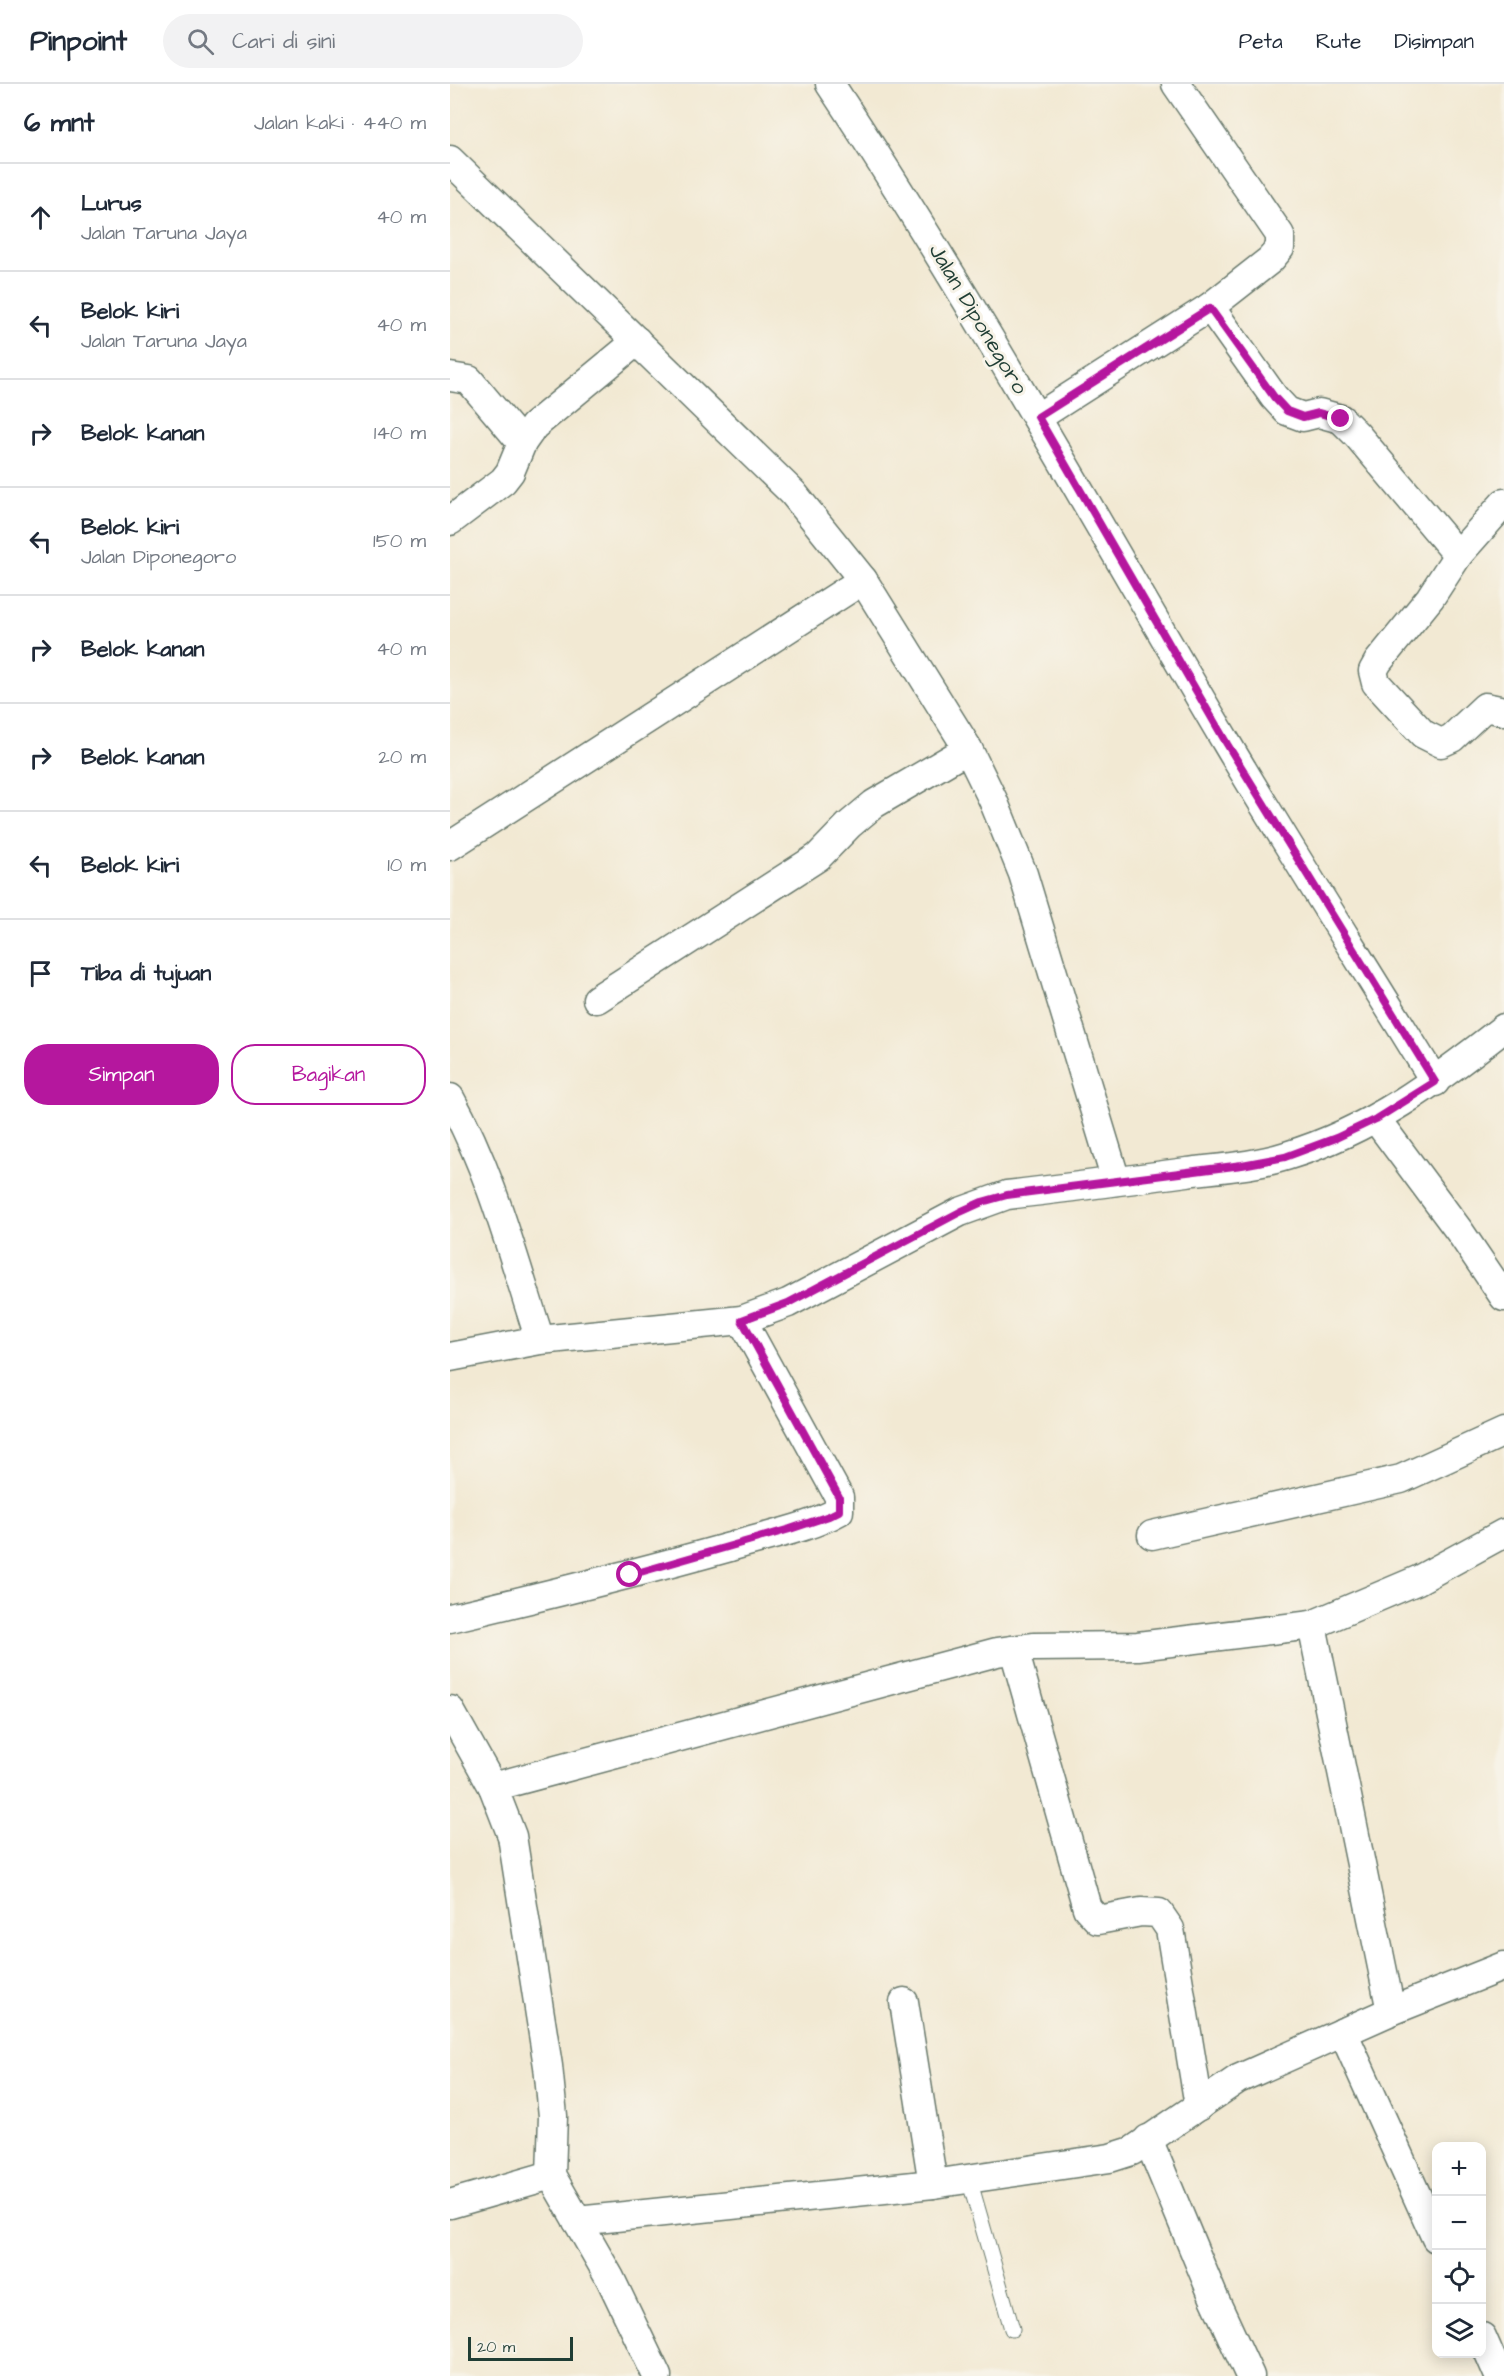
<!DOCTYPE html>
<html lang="id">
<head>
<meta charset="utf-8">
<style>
	:root { --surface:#fff; --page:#f2f2f3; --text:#1f2937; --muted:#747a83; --line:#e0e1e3; --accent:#b5179e }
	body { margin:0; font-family:"Architects Daughter",sans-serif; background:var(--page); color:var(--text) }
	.controls { position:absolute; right:18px; bottom:18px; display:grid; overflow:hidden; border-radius:12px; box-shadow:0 3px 15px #0003 }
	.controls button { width:54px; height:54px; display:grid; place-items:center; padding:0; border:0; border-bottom:2px solid var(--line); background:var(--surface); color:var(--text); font:30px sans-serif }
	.scale { position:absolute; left:18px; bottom:15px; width:105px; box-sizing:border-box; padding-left:6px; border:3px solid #1f3d34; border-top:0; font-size:16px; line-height:21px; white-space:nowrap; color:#1f3d34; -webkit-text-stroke:4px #f7f3e8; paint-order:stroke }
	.stop { position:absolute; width:18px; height:18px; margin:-14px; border:4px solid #b5179e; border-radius:50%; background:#fff }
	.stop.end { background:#b5179e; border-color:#fff; box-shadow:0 2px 6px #0008 }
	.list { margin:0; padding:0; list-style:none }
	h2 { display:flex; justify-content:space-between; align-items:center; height:78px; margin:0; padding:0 24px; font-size:26px }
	h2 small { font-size:20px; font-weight:400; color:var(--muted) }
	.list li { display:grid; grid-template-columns:39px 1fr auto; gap:18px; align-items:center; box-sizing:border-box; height:108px; padding:0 24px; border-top:2px solid var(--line) }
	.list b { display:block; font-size:22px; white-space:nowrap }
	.list p { margin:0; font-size:20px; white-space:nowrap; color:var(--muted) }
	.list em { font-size:20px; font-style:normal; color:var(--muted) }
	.actions { display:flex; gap:12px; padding:18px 24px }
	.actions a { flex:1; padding:14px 0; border:2px solid var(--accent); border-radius:24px; text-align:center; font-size:21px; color:var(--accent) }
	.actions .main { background:var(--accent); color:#fff }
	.icon { flex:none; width:33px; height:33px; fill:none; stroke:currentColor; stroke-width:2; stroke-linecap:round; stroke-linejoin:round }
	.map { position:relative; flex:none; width:1054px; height:2292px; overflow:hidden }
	header { display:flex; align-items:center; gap:36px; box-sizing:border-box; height:84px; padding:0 30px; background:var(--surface); border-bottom:2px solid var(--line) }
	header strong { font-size:28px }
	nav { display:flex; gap:33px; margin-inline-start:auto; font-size:21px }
	.search { width:420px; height:54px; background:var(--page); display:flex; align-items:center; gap:15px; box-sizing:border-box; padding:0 21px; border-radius:33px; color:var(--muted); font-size:22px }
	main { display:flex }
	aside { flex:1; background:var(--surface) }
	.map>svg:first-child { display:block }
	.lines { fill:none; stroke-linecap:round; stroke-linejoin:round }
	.service-casing { stroke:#69796c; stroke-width:17 }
	.minor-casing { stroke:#69796c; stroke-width:31 }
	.service { stroke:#fff; stroke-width:15 }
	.minor { stroke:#fff; stroke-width:28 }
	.route { stroke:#b5179e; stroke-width:8 }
	.labels { text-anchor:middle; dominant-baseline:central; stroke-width:6; stroke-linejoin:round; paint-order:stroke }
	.street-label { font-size:22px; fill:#1f3d34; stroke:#f7f3e8 }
</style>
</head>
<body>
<header>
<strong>Pinpoint</strong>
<div class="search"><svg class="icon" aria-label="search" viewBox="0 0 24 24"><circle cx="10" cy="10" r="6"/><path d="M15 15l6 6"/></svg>Cari di sini</div>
<nav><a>Peta</a><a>Rute</a><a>Disimpan</a></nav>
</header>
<main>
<aside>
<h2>6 mnt<small>Jalan kaki · 440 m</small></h2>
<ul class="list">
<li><svg class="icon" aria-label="ahead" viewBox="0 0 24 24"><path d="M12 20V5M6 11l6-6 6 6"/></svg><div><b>Lurus</b><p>Jalan Taruna Jaya</p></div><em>40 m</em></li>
<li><svg class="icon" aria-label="left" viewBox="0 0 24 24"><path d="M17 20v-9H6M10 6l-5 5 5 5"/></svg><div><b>Belok kiri</b><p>Jalan Taruna Jaya</p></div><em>40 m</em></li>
<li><svg class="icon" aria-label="right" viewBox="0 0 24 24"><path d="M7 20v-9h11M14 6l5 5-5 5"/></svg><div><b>Belok kanan</b></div><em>140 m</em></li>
<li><svg class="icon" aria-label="left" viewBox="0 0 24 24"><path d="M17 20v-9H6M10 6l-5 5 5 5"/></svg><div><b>Belok kiri</b><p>Jalan Diponegoro</p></div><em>150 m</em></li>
<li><svg class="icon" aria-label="right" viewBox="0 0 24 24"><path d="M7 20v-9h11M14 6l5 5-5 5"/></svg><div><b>Belok kanan</b></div><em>40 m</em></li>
<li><svg class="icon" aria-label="right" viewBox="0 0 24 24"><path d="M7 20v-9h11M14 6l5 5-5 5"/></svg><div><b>Belok kanan</b></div><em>20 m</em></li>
<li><svg class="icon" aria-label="left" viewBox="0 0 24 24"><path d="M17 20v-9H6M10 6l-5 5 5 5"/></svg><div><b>Belok kiri</b></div><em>10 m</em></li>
<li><svg class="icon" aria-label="arrive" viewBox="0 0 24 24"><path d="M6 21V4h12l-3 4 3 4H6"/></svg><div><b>Tiba di tujuan</b></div></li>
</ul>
<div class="actions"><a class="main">Simpan</a><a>Bagikan</a></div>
</aside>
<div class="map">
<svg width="1054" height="2292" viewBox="0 0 1054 2292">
	<rect width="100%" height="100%" fill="#f7f3e8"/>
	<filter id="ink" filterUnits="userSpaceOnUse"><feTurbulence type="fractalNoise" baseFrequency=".0167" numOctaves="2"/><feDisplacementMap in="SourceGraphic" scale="12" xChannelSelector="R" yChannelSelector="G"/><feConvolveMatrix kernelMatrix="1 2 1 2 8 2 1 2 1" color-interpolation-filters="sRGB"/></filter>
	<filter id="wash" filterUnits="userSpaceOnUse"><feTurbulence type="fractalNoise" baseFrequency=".008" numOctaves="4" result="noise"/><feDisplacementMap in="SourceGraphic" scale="24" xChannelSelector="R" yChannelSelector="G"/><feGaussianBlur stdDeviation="1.35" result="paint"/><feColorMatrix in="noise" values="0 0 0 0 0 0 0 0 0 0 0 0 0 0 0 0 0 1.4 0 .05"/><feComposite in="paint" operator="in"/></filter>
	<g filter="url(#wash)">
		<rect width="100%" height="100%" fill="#f2e9d3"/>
	</g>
	<g filter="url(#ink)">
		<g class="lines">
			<defs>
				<path id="service" d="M519,2095L562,2245"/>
				<g id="minor">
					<path d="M380,0C522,214 646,438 776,658C844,773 916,885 985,998"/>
					<path d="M0,76L343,409L413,496L518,665L543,716L573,790L666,1097"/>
					<path d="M760,223L824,313L837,327L853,333L869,329L891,335L907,351L1008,471"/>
					<path d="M0,293L19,296L72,359"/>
					<path d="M588,333L760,223L820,176L830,164V151L726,0"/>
					<path d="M1054,419L1008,471L980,514L928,578L923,587L926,599L973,650L991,659L1002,654L1035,623L1054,627"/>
					<path d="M0,437L53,397L60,388L72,359L84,342L187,257"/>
					<path d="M0,762L413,496"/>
					<path d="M147,915L368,773L399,741L424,720L518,665"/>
					<path d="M0,1014C42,1089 63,1174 90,1256"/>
					<path d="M926,1035L1010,1148L1054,1213"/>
					<path d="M0,1273L90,1256L292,1236L338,1219L510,1128L557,1111C617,1104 677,1096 737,1088C770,1084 805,1082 836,1072C922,1046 985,998 1054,944"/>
					<path d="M702,1451L951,1395L1054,1348"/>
					<path d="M0,1534C94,1512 187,1489 280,1463C315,1452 357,1445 389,1427V1413L292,1236"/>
					<path d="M862,1541L941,1927"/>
					<path d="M564,1566L637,1824L648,1836L691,1828L709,1829L720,1845L749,2022"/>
					<path d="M0,1626L43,1703L62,1752L98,1982L103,2032L101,2091L160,2194L207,2292"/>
					<path d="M43,1703L547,1568L583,1563L688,1562L862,1541L968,1496L1054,1449"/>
					<path d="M454,1918L483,2100"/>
					<path d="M893,1948L986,2154"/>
					<path d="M698,2055L764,2214L800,2292"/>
					<path d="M0,2120L101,2091"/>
					<path d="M127,2137L483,2100L660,2074L682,2067L788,1995L941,1927L1054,1882"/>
					<path d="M1032,2253L1049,2292"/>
				</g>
			</defs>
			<use href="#service" class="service-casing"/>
			<use href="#minor" class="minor-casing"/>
			<use href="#service" class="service"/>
			<use href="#minor" class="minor"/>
		</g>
	</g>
	<g class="lines" filter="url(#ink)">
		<path class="route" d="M180,1491L340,1445L379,1432L389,1427V1413L292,1236L338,1219L510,1128L532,1118L557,1111L792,1081L835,1073L886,1054L926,1035L985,998L777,660L588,333L760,224L824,313L837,327L853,333L869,329L891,335"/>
	</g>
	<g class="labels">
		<g class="street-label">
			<text transform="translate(528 235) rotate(59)">Jalan Diponegoro</text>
		</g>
	</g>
</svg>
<div class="controls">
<button>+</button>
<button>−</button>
<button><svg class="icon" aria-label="locate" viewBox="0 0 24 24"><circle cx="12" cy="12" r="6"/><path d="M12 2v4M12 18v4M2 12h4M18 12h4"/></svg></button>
<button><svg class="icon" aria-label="layers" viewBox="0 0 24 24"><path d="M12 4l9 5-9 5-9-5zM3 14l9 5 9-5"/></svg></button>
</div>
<div class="scale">20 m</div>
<div class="stop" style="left:180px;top:1491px"></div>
<div class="stop end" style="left:891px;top:335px"></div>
</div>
</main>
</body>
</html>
